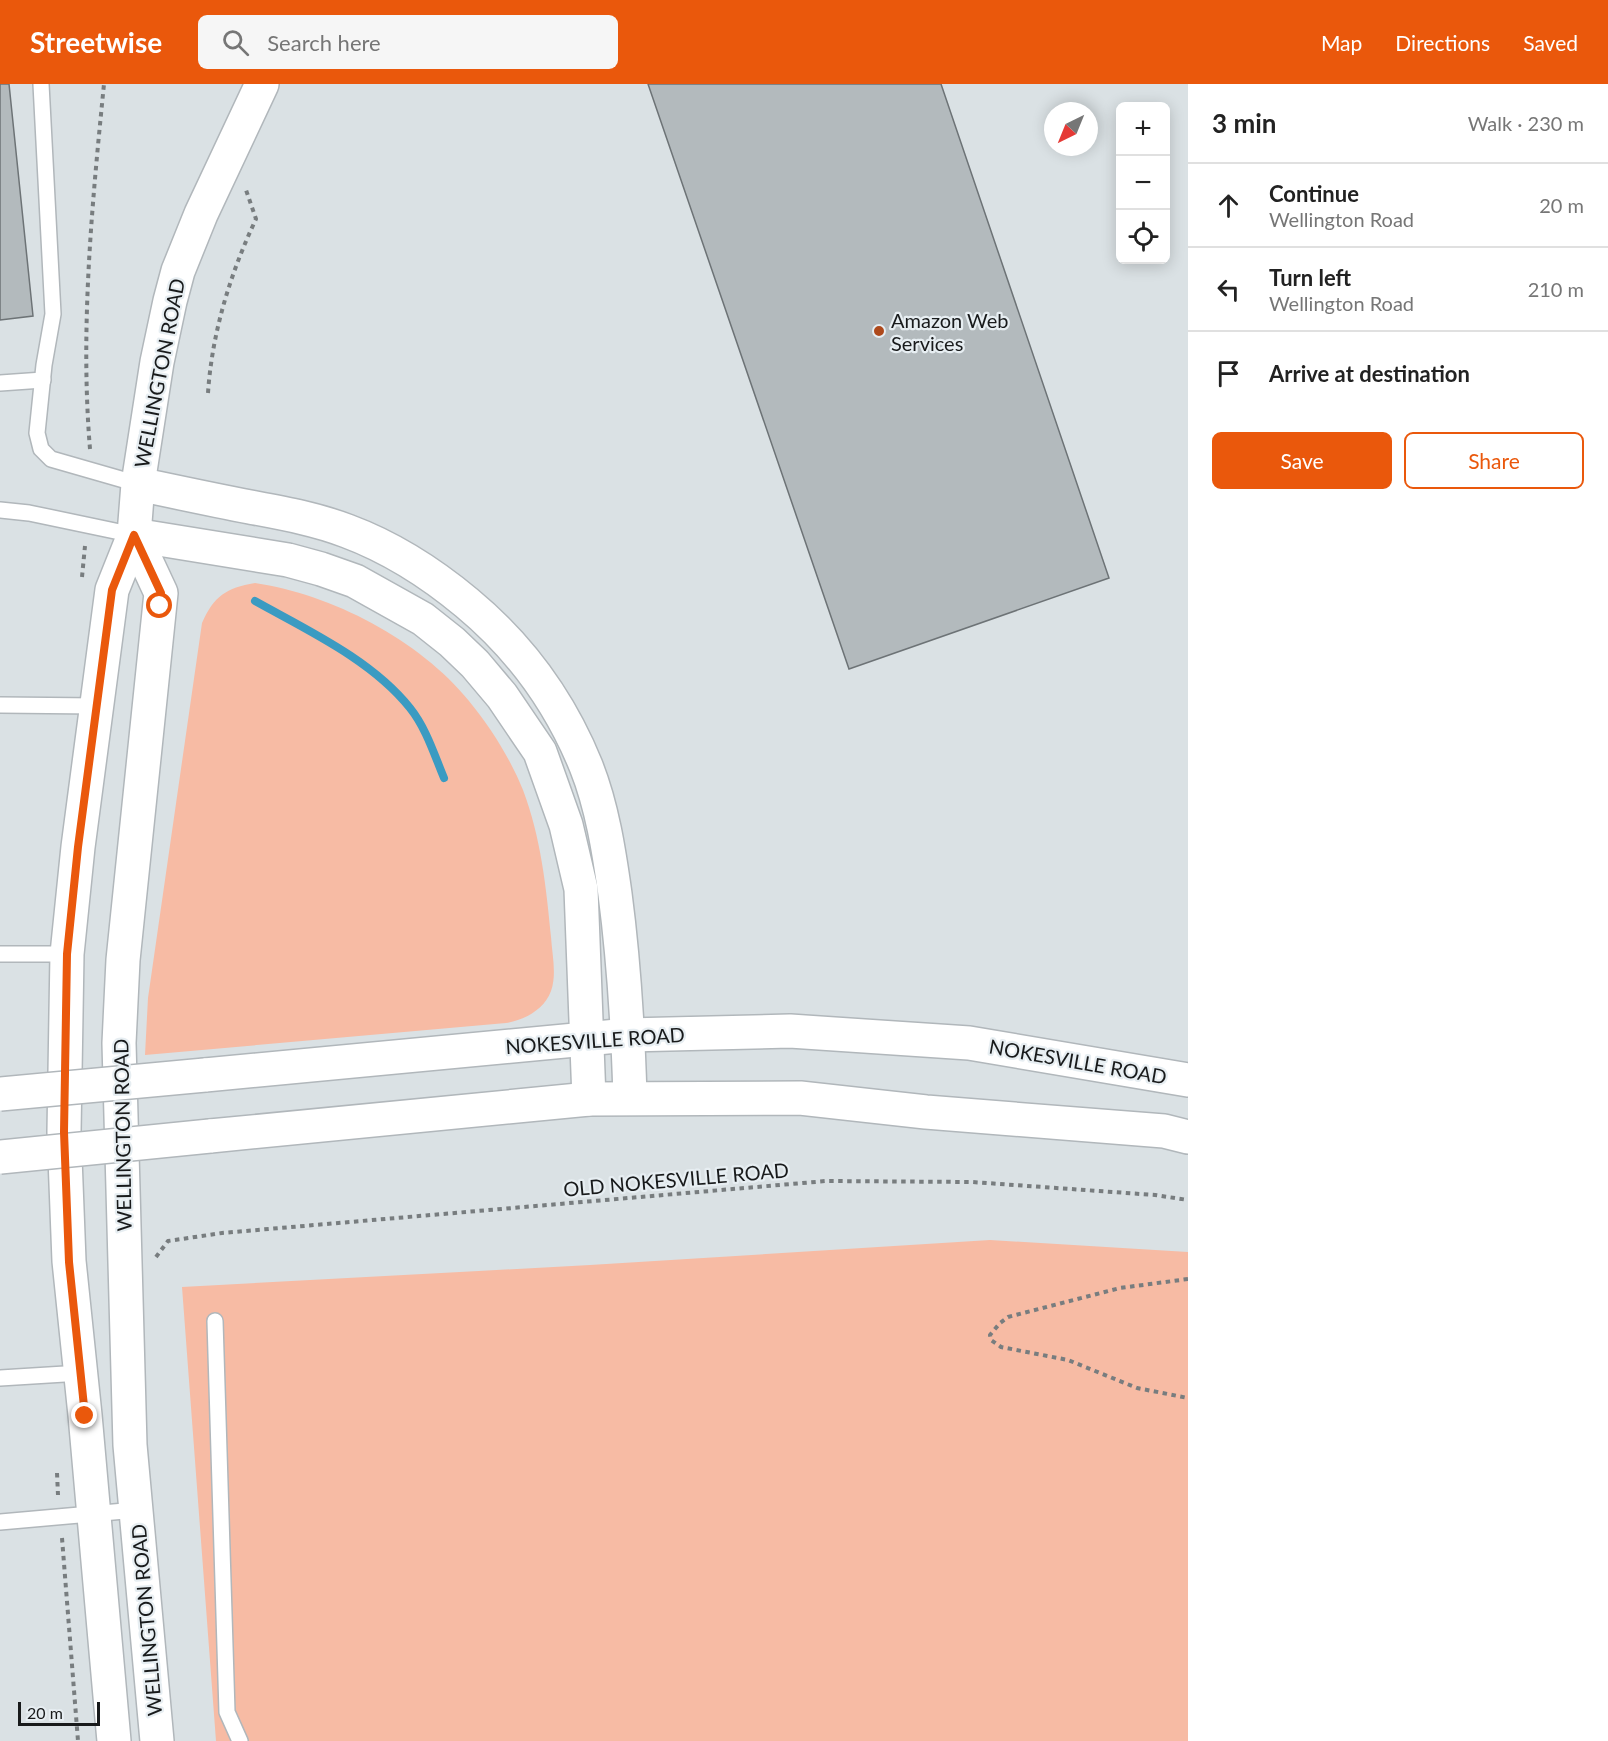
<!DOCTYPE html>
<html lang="en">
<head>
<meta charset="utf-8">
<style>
	:root { --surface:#fff; --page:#f6f6f6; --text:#222; --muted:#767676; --line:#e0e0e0; --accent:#ea580c }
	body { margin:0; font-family:Lato,sans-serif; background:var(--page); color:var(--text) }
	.controls { position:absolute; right:18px; top:18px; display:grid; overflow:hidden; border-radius:9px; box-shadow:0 3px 15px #0003 }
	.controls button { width:54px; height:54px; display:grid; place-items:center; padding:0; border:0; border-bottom:2px solid var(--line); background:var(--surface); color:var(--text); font:30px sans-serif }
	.compass { position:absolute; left:1044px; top:18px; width:54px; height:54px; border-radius:50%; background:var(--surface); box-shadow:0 3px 15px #0003; rotate:223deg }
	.scale { position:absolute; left:18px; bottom:15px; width:82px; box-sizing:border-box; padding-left:6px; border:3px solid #181a1b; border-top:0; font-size:16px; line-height:21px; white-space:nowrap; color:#181a1b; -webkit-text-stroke:4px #e7eef2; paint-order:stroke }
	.stop { position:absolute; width:18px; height:18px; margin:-14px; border:4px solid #ea580c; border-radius:50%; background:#fff }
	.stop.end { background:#ea580c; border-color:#fff; box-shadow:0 2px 6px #0008 }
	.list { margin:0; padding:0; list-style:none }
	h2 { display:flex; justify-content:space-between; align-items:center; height:78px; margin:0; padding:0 24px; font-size:26px }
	h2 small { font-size:20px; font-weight:400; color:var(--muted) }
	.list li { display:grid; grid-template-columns:39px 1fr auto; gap:18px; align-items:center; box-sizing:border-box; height:84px; padding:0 24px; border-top:2px solid var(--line) }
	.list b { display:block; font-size:22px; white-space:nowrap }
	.list p { margin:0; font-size:20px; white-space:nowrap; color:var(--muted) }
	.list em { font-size:20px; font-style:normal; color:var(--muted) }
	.actions { display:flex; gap:12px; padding:18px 24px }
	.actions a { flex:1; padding:14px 0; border:2px solid var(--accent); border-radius:9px; text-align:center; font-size:21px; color:var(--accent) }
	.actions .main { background:var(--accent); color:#fff }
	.icon { flex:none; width:33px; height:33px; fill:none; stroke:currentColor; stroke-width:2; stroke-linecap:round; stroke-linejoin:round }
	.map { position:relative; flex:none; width:1188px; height:1657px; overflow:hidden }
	header { display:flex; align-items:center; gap:36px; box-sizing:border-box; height:84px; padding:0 30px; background:var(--accent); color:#fff }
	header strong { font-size:28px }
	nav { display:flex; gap:33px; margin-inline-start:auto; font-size:21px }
	.search { width:420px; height:54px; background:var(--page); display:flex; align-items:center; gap:15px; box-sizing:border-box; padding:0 21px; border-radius:9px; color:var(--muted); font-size:22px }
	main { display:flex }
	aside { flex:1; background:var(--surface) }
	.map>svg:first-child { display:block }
	.green { fill:#f7bba4 }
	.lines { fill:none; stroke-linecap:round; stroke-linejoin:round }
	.stream { stroke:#3b9bc2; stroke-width:8 }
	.building { fill:#b3babd; stroke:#6d7376; stroke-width:1.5 }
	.lane-casing { stroke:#b1b7bb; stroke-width:18 }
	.secondary-casing { stroke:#b1b7bb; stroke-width:36 }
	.highway-casing { stroke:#b1b7bb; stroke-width:36 }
	.path { stroke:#787d7f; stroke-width:4; stroke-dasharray:4.5 4.5; stroke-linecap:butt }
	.lane { stroke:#fff; stroke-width:15 }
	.secondary { stroke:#fff; stroke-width:33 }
	.highway { stroke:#fff; stroke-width:33 }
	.highway-bridge-casing { stroke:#b1b7bb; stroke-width:36; stroke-linecap:butt }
	.highway-bridge { stroke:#fff; stroke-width:33 }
	.route { stroke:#ea580c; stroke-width:8 }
	.poi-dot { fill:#ae491b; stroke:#e7eef2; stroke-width:2 }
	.labels { text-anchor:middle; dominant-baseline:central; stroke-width:4.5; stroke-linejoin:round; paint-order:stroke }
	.poi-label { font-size:20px; fill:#181a1b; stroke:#e7eef2; text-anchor:start }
	.street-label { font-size:20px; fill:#181a1b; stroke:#e7eef2 }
</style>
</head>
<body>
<header>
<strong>Streetwise</strong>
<div class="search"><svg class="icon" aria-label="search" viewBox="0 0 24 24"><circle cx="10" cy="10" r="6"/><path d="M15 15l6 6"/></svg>Search here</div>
<nav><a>Map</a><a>Directions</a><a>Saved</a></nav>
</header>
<main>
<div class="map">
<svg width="1188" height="1657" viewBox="0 0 1188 1657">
	<rect width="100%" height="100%" fill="#dae1e4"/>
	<g class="green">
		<path d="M255,499C331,510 420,556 469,617C491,644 510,674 523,706C541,754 546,802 551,853C552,870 557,890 551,907C544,926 524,936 506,939L145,971L148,914L202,539C214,512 226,504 255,499Z"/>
		<path d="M990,1156L1188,1168V1657H216L182,1203L590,1181Z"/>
	</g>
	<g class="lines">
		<path class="stream" d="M255,517C307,546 372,576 410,624C426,644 434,670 444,694"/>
	</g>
	<g class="building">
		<path d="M0,0H9L33,232L0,236Z"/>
		<path d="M648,0H941L1109,494L849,585Z"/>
	</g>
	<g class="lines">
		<defs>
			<g id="lane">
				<path d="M41,0L53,230L44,281L37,349L41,365L51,375L138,400"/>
				<path d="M0,299L43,296"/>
				<path d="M0,426L29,429L134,451"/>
				<path d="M0,621L97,622"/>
				<path d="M0,870H67"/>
				<path d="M215,1237L227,1628L240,1657"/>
				<path d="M0,1294L81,1289"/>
				<path d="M0,1438L136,1426"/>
			</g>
			<g id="secondary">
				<path d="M134,451L161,509L123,876L119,959L130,1361L157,1657"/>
				<path d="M114,1657L85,1331L69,1177L64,1048L67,870L78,763L112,506L134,451L138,400L157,278L170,217L178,187L201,130L262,0"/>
			</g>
			<g id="highway">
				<path d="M138,400C176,408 213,416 250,423C282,429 316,435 347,447C390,463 431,489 467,519C520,563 560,618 586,682C602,722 609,767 615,810C624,878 628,945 630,1013"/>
				<path d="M134,451L288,476L321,485L355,497L423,535L452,558L475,580L502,612L540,668L566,741L581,805L589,1015"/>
				<path d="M205,991L628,951L790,947L969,959L1188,996"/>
				<path d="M210,1052L589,1015L800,1014L926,1028L1164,1047L1188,1053"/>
			</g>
		</defs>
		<use href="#lane" class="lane-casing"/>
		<use href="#secondary" class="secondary-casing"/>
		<use href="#highway" class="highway-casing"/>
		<g class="path">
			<path d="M208,309C212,249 230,190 256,135L246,106"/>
			<path d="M90,365C80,245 92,120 104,0"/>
			<path d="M82,493L85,462"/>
			<path d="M156,1173L168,1157L222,1149L826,1097L972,1098L1155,1111L1188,1116"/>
			<path d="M1188,1195L1120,1204L1008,1233L1000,1239L990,1251L991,1256L1001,1263L1068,1276L1137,1304L1188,1314"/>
			<path d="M57,1389L58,1411"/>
			<path d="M62,1454L78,1657"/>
		</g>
		<use href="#lane" class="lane"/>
		<use href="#secondary" class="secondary"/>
		<use href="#highway" class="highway"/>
		<defs>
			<g id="highway-bridge">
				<path d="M0,1010L205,991"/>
				<path d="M0,1073L210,1052"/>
			</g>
		</defs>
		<use href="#highway-bridge" class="highway-bridge-casing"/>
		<use href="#highway-bridge" class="highway-bridge"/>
	</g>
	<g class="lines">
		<path class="route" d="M85,1332L69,1178L64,1048L67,870L78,763L112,506L134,451L161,509L160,522"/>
	</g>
	<circle class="poi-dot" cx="879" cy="247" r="6"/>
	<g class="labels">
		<g class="poi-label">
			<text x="891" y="236">Amazon Web<tspan x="891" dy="23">Services</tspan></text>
		</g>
		<g class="street-label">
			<text transform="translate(159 289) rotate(-79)">WELLINGTON ROAD</text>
			<text transform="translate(595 956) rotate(-4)">NOKESVILLE ROAD</text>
			<text transform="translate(1078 977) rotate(10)">NOKESVILLE ROAD</text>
			<text transform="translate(122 1051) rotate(-91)">WELLINGTON ROAD</text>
			<text transform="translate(676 1095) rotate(-5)">OLD NOKESVILLE ROAD</text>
			<text transform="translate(146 1536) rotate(-95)">WELLINGTON ROAD</text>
		</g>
	</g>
</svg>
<div class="controls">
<button>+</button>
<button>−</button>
<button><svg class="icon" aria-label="locate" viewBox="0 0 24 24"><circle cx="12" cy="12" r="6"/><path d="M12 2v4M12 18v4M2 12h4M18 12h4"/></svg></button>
</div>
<svg class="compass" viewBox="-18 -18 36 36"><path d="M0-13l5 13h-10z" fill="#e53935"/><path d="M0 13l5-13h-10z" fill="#767676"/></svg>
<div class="scale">20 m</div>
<div class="stop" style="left:160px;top:522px"></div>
<div class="stop end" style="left:85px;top:1332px"></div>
</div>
<aside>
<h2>3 min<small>Walk · 230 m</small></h2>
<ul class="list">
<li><svg class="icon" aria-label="ahead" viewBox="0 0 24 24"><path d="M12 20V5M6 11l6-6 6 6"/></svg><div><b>Continue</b><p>Wellington Road</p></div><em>20 m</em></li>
<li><svg class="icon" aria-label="left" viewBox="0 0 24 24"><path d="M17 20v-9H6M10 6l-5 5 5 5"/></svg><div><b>Turn left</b><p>Wellington Road</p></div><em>210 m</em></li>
<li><svg class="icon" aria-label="arrive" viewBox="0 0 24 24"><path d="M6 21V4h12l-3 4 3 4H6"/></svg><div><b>Arrive at destination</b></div></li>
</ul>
<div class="actions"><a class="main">Save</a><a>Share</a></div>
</aside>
</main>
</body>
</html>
